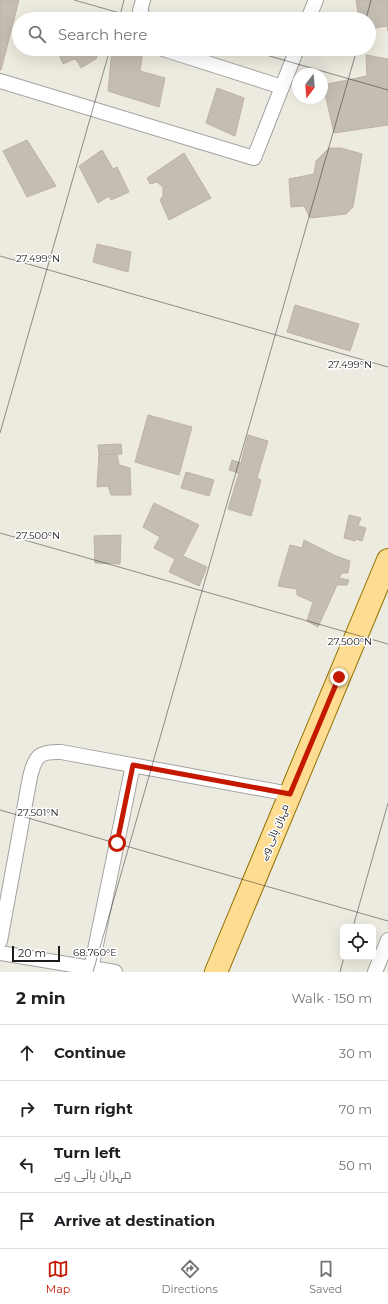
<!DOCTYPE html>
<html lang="en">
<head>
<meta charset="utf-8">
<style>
	:root { --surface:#fff; --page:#f2f2f2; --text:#202124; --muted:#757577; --line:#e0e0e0; --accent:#c51800 }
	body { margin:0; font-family:Montserrat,Cairo,sans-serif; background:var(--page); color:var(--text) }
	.controls { position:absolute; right:12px; bottom:12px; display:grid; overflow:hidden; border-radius:6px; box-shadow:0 4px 16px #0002 }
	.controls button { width:36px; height:36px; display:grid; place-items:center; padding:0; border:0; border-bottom:1px solid var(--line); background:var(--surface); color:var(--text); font:20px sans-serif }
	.compass { position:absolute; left:292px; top:68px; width:36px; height:36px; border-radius:50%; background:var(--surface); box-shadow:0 4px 16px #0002; rotate:196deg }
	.scale { position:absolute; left:12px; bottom:10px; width:48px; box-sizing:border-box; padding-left:4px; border:2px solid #1b1b1b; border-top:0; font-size:11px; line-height:14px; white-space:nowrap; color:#1b1b1b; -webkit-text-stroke:3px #fff; paint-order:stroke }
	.stop { position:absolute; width:12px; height:12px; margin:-9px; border:3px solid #c51800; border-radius:50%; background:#fff }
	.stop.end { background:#c51800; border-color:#fff; box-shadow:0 1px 4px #0008 }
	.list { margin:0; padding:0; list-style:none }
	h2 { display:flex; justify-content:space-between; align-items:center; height:52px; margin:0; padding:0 16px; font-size:17px }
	h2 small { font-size:13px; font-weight:400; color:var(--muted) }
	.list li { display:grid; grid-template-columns:26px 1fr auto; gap:12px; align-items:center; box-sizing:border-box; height:56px; padding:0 16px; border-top:1px solid var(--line) }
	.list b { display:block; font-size:15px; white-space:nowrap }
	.list p { margin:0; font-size:13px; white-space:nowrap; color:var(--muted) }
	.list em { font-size:13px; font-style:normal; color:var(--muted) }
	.icon { flex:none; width:22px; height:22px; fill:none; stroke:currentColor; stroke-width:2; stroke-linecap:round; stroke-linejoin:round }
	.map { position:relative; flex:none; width:388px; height:972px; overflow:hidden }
	.search { position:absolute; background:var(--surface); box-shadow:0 4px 16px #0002; left:12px; right:12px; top:12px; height:44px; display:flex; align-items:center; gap:10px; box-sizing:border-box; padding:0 14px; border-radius:22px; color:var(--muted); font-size:15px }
	.sheet { height:276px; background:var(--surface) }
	nav { display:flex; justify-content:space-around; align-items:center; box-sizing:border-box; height:56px; border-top:1px solid var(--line); background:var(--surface); font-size:11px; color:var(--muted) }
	nav a { display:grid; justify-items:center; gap:2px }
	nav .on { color:var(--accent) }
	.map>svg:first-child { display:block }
	.building { fill:#c4bdb3; stroke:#bfb2a1 }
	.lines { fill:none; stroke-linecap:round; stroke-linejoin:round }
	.street-casing { stroke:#a2a2a2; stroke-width:16 }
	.primary-casing { stroke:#917300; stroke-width:24 }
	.street { stroke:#fff; stroke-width:14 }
	.primary { stroke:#fedd93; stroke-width:22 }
	.route { stroke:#c51800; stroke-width:5 }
	.ticks { fill:none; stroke:#1b1b1b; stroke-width:1; stroke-opacity:0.45 }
	.labels { text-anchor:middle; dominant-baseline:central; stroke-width:3; stroke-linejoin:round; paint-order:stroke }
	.street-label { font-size:10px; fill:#1b1b1b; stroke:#fff }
	.ticks-label { font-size:10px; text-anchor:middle; fill:#1b1b1b; stroke:#fff; stroke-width:3; stroke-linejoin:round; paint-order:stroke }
</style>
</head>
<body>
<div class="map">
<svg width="388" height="972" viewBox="0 0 388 972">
	<rect width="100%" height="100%" fill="#edeadf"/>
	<g class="building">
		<path d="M0,0H19L1,70H0Z"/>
		<path d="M356,0H388V31L387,26L369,29V19H359Z"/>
		<path d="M57,49H94L97,58L81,68L77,61L74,59L63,64Z"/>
		<path d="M112,49L143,50L140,71L165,78L159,107L108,91Z"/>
		<path d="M366,55L388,59V125L334,133L323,85L367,76Z"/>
		<path d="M217,88L244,98L235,136L206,123Z"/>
		<path d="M27,140L56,186L27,197L3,151Z"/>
		<path d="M329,148H341L362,154L353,207L346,214L310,218L304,206L291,207L289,179L314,174L316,161Z"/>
		<path d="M102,150L113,169L117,167L129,192L111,200L109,196L98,203L79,166Z"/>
		<path d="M184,153L211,198L169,220L160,200L163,196V187L157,182L150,184L147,178Z"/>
		<path d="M97,244L131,252L128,272L93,262Z"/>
		<path d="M295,305L359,324L350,351L287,332Z"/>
		<path d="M148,415L192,427L179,475L135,462Z"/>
		<path d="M248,435L268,441L257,478L261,480L251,516L228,509L239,473L229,470L232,460L241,463Z"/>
		<path d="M121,444L122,454L99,455L98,445Z"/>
		<path d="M117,454L119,465L130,468L131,495H111L108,486L97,487L99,455Z"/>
		<path d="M186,472L214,480L209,496L181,488Z"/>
		<path d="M154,503L199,525L183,556L207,567L199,586L169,572L175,559L154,548L160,537L143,527Z"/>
		<path d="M349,515L361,518L358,526L366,528L362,541L356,539L355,541L344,538Z"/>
		<path d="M121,535L120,564L95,563L94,536Z"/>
		<path d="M304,540L336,556L350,561L348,573H342L339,578L349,580L347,585H337L318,627L307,621L313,602L297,595V589L278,586L290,545L302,548Z"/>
	</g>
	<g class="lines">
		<defs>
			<g id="street">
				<path d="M143,0L140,11L145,19"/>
				<path d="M308,19L316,0"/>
				<path d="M163,49L282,87"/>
				<path d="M0,81L254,158L297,49"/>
				<path d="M0,941L30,777C35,756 39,751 61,752L290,794"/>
				<path d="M0,953L115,972"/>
				<path d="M91,969L133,765"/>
				<path d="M375,972L388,940"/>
			</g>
			<path id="primary" d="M216,972L388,560"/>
		</defs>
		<use href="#street" class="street-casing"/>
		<use href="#primary" class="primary-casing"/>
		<use href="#street" class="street"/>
		<use href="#primary" class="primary"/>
	</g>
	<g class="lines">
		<path class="route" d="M117,843L133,765L290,794L339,677"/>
	</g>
	<path class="ticks" d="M74,0L141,19M119,19L124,0M366,19L371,0M245,49L388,90M0,256L388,367M0,433L110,49M0,533L388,644M0,810L388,921M353,927L388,803M93,972L357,49M340,972L344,957"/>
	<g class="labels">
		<g class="street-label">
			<text transform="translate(274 832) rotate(-67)">مہران ہائی وے</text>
		</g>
	</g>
	<g class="ticks-label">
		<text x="38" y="262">27.499°N</text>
		<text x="350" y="368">27.499°N</text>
		<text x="38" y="539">27.500°N</text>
		<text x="350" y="645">27.500°N</text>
		<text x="38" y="816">27.501°N</text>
		<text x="95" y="956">68.760°E</text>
	</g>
</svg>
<div class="controls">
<button><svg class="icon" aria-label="locate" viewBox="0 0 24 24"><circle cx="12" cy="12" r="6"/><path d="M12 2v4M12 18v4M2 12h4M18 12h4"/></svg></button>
</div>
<svg class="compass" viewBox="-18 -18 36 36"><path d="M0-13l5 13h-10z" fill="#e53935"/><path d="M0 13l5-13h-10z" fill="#757577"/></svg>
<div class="scale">20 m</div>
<div class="stop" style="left:117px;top:843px"></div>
<div class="stop end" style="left:339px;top:677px"></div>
<div class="search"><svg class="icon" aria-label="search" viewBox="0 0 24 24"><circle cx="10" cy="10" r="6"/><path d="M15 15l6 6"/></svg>Search here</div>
</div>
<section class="sheet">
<h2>2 min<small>Walk · 150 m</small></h2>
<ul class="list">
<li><svg class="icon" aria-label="ahead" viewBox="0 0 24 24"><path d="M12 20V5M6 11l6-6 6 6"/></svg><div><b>Continue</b></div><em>30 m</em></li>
<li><svg class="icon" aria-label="right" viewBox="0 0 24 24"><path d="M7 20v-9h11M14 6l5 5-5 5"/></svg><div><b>Turn right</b></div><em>70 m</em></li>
<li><svg class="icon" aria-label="left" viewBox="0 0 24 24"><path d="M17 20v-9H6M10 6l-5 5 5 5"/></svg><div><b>Turn left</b><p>مہران ہائی وے</p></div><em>50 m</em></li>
<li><svg class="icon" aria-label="arrive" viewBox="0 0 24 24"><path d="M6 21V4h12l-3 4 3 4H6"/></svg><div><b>Arrive at destination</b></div></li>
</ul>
</section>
<nav>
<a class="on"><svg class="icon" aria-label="map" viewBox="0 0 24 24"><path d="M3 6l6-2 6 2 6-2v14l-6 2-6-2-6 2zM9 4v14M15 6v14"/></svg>Map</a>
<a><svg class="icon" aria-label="directions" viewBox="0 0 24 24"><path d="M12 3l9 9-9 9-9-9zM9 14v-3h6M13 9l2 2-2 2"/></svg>Directions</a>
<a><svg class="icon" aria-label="saved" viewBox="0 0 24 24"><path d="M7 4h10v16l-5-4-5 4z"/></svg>Saved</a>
</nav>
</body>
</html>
